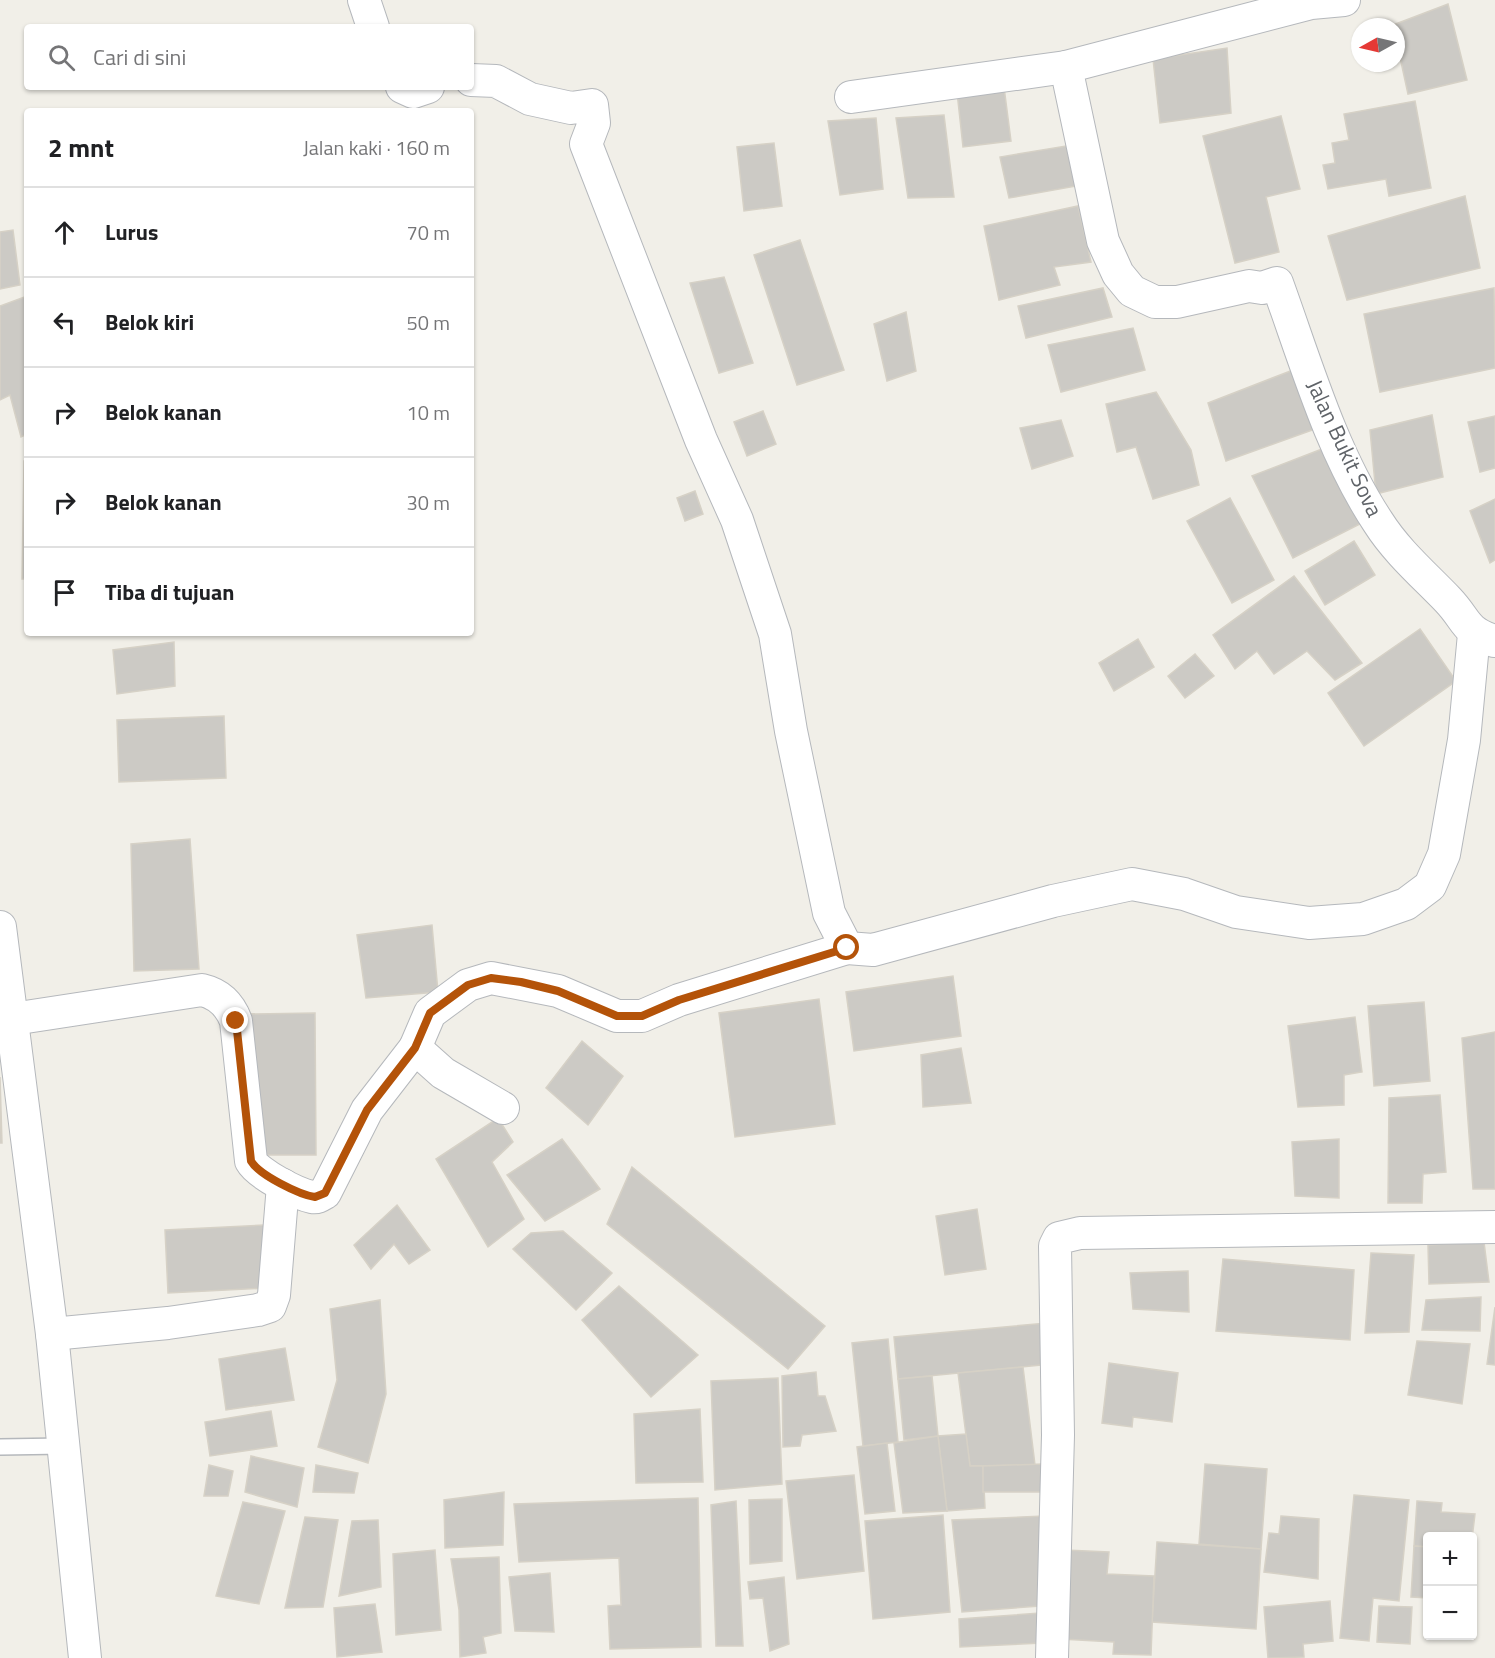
<!DOCTYPE html>
<html lang="id">
<head>
<meta charset="utf-8">
<style>
	:root { --surface:#fff; --page:#f2f2f2; --text:#202124; --muted:#757577; --line:#e0e0e0 }
	body { margin:0; font-family:"Titillium Web",sans-serif; background:var(--page); color:var(--text) }
	.controls { position:absolute; right:18px; bottom:18px; display:grid; overflow:hidden; border-radius:6px; box-shadow:0 2px 4px #0004 }
	.controls button { width:54px; height:54px; display:grid; place-items:center; padding:0; border:0; border-bottom:2px solid var(--line); background:var(--surface); color:var(--text); font:30px sans-serif }
	.compass { position:absolute; left:1351px; top:18px; width:54px; height:54px; border-radius:50%; background:var(--surface); box-shadow:0 2px 4px #0004; rotate:262deg }
	.stop { position:absolute; width:18px; height:18px; margin:-14px; border:4px solid #b45309; border-radius:50%; background:#fff }
	.stop.end { background:#b45309; border-color:#fff; box-shadow:0 2px 6px #0008 }
	.list { margin:0; padding:0; list-style:none }
	h2 { display:flex; justify-content:space-between; align-items:center; height:78px; margin:0; padding:0 24px; font-size:26px }
	h2 small { font-size:20px; font-weight:400; color:var(--muted) }
	.list li { display:grid; grid-template-columns:39px 1fr auto; gap:18px; align-items:center; box-sizing:border-box; height:90px; padding:0 24px; border-top:2px solid var(--line) }
	.list b { display:block; font-size:22px; white-space:nowrap }
	.list em { font-size:20px; font-style:normal; color:var(--muted) }
	.icon { flex:none; width:33px; height:33px; fill:none; stroke:currentColor; stroke-width:2; stroke-linecap:round; stroke-linejoin:round }
	.map { position:relative; flex:none; width:1495px; height:1658px; overflow:hidden }
	.search { position:absolute; background:var(--surface); box-shadow:0 2px 4px #0004; left:24px; top:24px; width:450px; height:66px; display:flex; align-items:center; gap:15px; box-sizing:border-box; padding:0 21px; border-radius:6px; color:var(--muted); font-size:22px }
	.panel { position:absolute; background:var(--surface); box-shadow:0 2px 4px #0004; left:24px; top:108px; width:450px; height:528px; border-radius:6px }
	.map>svg:first-child { display:block }
	.building { fill:#cccac5; stroke:#d6d1c6; stroke-width:1.5 }
	.lines { fill:none; stroke-linecap:round; stroke-linejoin:round }
	.service-casing { stroke:#b5b8bc; stroke-width:18 }
	.minor-casing { stroke:#b5b8bc; stroke-width:34 }
	.service { stroke:#fff; stroke-width:15 }
	.minor { stroke:#fff; stroke-width:32 }
	.route { stroke:#b45309; stroke-width:8 }
	.labels { text-anchor:middle; dominant-baseline:central; stroke-width:4.5; stroke-linejoin:round; paint-order:stroke }
	.street-label { font-size:22px; fill:#5f6368; stroke:#fff }
</style>
</head>
<body>
<div class="map">
<svg width="1495" height="1658" viewBox="0 0 1495 1658">
	<rect width="100%" height="100%" fill="#f1efe8"/>
	<g class="building">
		<path d="M1448,4L1467,80L1408,94L1396,39V27L1393,25Z"/>
		<path d="M1227,48L1231,113L1160,123L1153,59Z"/>
		<path d="M1004,87L1011,141L963,147L957,92Z"/>
		<path d="M1415,101L1431,188L1389,196L1386,179L1328,189L1323,165L1335,163L1332,143L1349,140L1344,114Z"/>
		<path d="M944,115L954,197L908,198L896,118Z"/>
		<path d="M1281,116L1300,189L1266,197L1279,252L1235,263L1203,136Z"/>
		<path d="M876,118L883,189L840,195L828,121Z"/>
		<path d="M774,143L782,206L744,211L737,147Z"/>
		<path d="M1072,145L1082,185L1009,198L1000,157Z"/>
		<path d="M1465,196L1480,268L1347,300L1328,236Z"/>
		<path d="M1078,206L1091,262L1054,267L1060,285L999,300L984,226Z"/>
		<path d="M13,230L20,285L0,289V232Z"/>
		<path d="M800,240L844,370L797,385L754,255Z"/>
		<path d="M724,277L753,363L719,373L690,283Z"/>
		<path d="M1103,288L1112,317L1026,338L1018,306Z"/>
		<path d="M1494,288L1495,368L1380,392L1364,314Z"/>
		<path d="M27,296V434L21,437L10,395L0,400V306Z"/>
		<path d="M906,312L916,371L887,381L874,324Z"/>
		<path d="M1133,328L1145,370L1061,392L1048,345Z"/>
		<path d="M1293,370L1315,429L1226,461L1208,403Z"/>
		<path d="M1156,392L1191,450L1199,485L1153,499L1136,447L1117,452L1106,404Z"/>
		<path d="M763,411L776,444L747,456L734,422Z"/>
		<path d="M1432,415L1443,477L1376,494L1370,430Z"/>
		<path d="M1495,416V468L1480,472L1468,422Z"/>
		<path d="M1061,420L1073,456L1032,469L1020,428Z"/>
		<path d="M1322,449L1360,524L1293,558L1252,476Z"/>
		<path d="M24,461H27V579H22Z"/>
		<path d="M695,491L703,514L685,521L677,498Z"/>
		<path d="M1230,498L1274,580L1232,603L1187,521Z"/>
		<path d="M1495,499V560L1490,563L1470,511Z"/>
		<path d="M1354,541L1375,575L1325,605L1305,571Z"/>
		<path d="M1294,576L1362,663L1335,680L1307,651L1274,674L1257,651L1235,669L1213,635Z"/>
		<path d="M1420,629L1456,681L1364,746L1328,693Z"/>
		<path d="M1138,639L1154,667L1114,691L1099,663Z"/>
		<path d="M174,642L175,686L117,694L113,650Z"/>
		<path d="M1195,654L1214,676L1185,698L1168,676Z"/>
		<path d="M224,716L226,778L119,782L117,720Z"/>
		<path d="M190,839L199,969L134,971L131,844Z"/>
		<path d="M432,925L438,992L366,998L357,935Z"/>
		<path d="M953,976L961,1036L854,1051L846,992Z"/>
		<path d="M819,999L835,1124L735,1137L719,1013Z"/>
		<path d="M1424,1002L1430,1081L1374,1086L1368,1006Z"/>
		<path d="M315,1013L316,1155H256L246,1014Z"/>
		<path d="M1355,1017L1362,1072L1344,1075V1105L1298,1107L1288,1026Z"/>
		<path d="M1495,1032V1189H1473L1462,1038Z"/>
		<path d="M582,1041L623,1076L588,1125L546,1088Z"/>
		<path d="M961,1048L971,1103L923,1107L921,1055Z"/>
		<path d="M0,1077L2,1143H0Z"/>
		<path d="M1440,1095L1446,1172L1423,1174L1422,1203H1388L1389,1098Z"/>
		<path d="M498,1118L513,1142L492,1162L524,1219L488,1247L436,1159Z"/>
		<path d="M562,1139L600,1189L545,1221L507,1175Z"/>
		<path d="M1339,1139V1198L1295,1196L1292,1142Z"/>
		<path d="M632,1167L825,1326L788,1369L607,1224Z"/>
		<path d="M397,1205L430,1250L409,1264L394,1244L371,1269L354,1245Z"/>
		<path d="M977,1209L986,1269L945,1275L936,1216Z"/>
		<path d="M265,1225L268,1288L168,1293L165,1230Z"/>
		<path d="M563,1231L612,1273L576,1310L513,1249L531,1233Z"/>
		<path d="M1484,1242L1489,1282L1429,1284L1428,1245Z"/>
		<path d="M1371,1253L1414,1255L1409,1332L1365,1333Z"/>
		<path d="M1223,1259L1354,1270L1350,1340L1216,1331Z"/>
		<path d="M1188,1271L1189,1312L1133,1309L1130,1273Z"/>
		<path d="M619,1286L698,1355L651,1397L582,1320Z"/>
		<path d="M1481,1297L1480,1331L1422,1330L1426,1300Z"/>
		<path d="M380,1300L386,1394L368,1463L318,1447L337,1380L330,1309Z"/>
		<path d="M1495,1307V1365L1487,1364Z"/>
		<path d="M1047,1323L1051,1364L898,1379L894,1337Z"/>
		<path d="M888,1339L898,1442L863,1446L852,1343Z"/>
		<path d="M1417,1341L1470,1344L1462,1404L1408,1395Z"/>
		<path d="M285,1348L294,1400L226,1410L219,1359Z"/>
		<path d="M1109,1363L1178,1373L1172,1422L1133,1417L1132,1427L1102,1423Z"/>
		<path d="M1023,1367L1035,1465L970,1466L958,1373Z"/>
		<path d="M816,1372L818,1396H825L836,1431L802,1435L800,1446L783,1447L782,1376Z"/>
		<path d="M932,1376L938,1436L904,1440L898,1379Z"/>
		<path d="M778,1378L782,1484L715,1490L711,1381Z"/>
		<path d="M700,1409L703,1482L636,1483L634,1414Z"/>
		<path d="M271,1411L277,1446L210,1456L205,1422Z"/>
		<path d="M966,1434L970,1466H983L985,1508L947,1511L938,1436Z"/>
		<path d="M938,1436L947,1511L903,1513L894,1443Z"/>
		<path d="M887,1443L895,1511L865,1514L857,1447Z"/>
		<path d="M251,1456L304,1468L297,1507L245,1492Z"/>
		<path d="M1043,1464L1044,1492H983V1466Z"/>
		<path d="M1205,1464L1267,1469L1261,1549L1199,1544Z"/>
		<path d="M209,1465L233,1471L228,1496H204Z"/>
		<path d="M316,1465L358,1473L354,1493L313,1492Z"/>
		<path d="M854,1475L864,1571L797,1579L786,1481Z"/>
		<path d="M504,1492L503,1545L445,1548L444,1500Z"/>
		<path d="M1354,1495L1409,1500L1399,1601L1373,1598L1369,1641L1340,1638Z"/>
		<path d="M698,1498L701,1647L610,1649L608,1606L621,1605L619,1558L519,1562L514,1504Z"/>
		<path d="M782,1499V1561L750,1564L749,1500Z"/>
		<path d="M736,1501L743,1646H716L711,1505Z"/>
		<path d="M1417,1501L1442,1503L1441,1512L1475,1514L1472,1539V1536H1428V1547L1414,1546Z"/>
		<path d="M243,1502L285,1511L259,1604L216,1596Z"/>
		<path d="M943,1515L950,1612L873,1619L865,1521Z"/>
		<path d="M1044,1516L1040,1606L962,1612L952,1520Z"/>
		<path d="M1281,1516L1319,1519L1318,1579L1264,1572L1269,1533L1279,1534Z"/>
		<path d="M305,1517L338,1520L323,1607L285,1608Z"/>
		<path d="M378,1520L381,1587L339,1596L352,1521Z"/>
		<path d="M1157,1542L1261,1549L1256,1629L1152,1622Z"/>
		<path d="M1414,1546L1428,1547V1598L1411,1597Z"/>
		<path d="M435,1550L441,1630L396,1635L393,1554Z"/>
		<path d="M1065,1550L1109,1552L1107,1574L1154,1576L1151,1655L1113,1654L1114,1642L1061,1639Z"/>
		<path d="M499,1557L501,1633L483,1637L486,1653L460,1657L459,1610L451,1559Z"/>
		<path d="M550,1573L554,1632L515,1631L509,1577Z"/>
		<path d="M784,1577L789,1644L770,1651L763,1598L750,1599L748,1582Z"/>
		<path d="M1330,1601L1333,1641L1303,1644L1304,1657L1268,1658L1264,1607Z"/>
		<path d="M375,1604L382,1652L337,1657L334,1608Z"/>
		<path d="M1379,1606L1412,1607L1410,1644L1377,1642Z"/>
		<path d="M1040,1613L1042,1643L960,1647L959,1619Z"/>
	</g>
	<g class="lines">
		<defs>
			<path id="service" d="M0,1447L64,1446"/>
			<g id="minor">
				<path d="M364,0L373,27"/>
				<path d="M1066,67L1103,241L1118,274L1132,291L1155,302H1177L1249,286L1262,288L1277,283C1306,363 1331,451 1378,522C1397,552 1424,575 1448,600C1468,621 1463,630 1494,641"/>
				<path d="M471,80L496,81L530,99L571,108L592,105L594,123L586,144L701,440L737,520L775,634L791,731L829,913L847,948L873,950L1053,901L1132,884L1184,894L1236,912L1309,923L1363,919L1406,904L1430,886L1444,854L1464,740L1474,634"/>
				<path d="M402,87L413,92L428,87"/>
				<path d="M851,97L1066,67L1311,3L1344,0"/>
				<path d="M0,927L52,1334L85,1658"/>
				<path d="M0,1021L202,990C219,994 230,1005 236,1021L251,1161C258,1174 297,1194 312,1197C317,1198 320,1196 325,1193L367,1110L415,1048L443,1073L503,1108"/>
				<path d="M415,1048L430,1013L468,985L491,978L558,991L617,1016H642L679,1000L847,948"/>
				<path d="M52,1334L168,1323L258,1310L270,1306L274,1295L283,1185"/>
				<path d="M1052,1658L1058,1435L1055,1246L1059,1238L1080,1233L1495,1227"/>
			</g>
		</defs>
		<use href="#service" class="service-casing"/>
		<use href="#minor" class="minor-casing"/>
		<use href="#service" class="service"/>
		<use href="#minor" class="minor"/>
	</g>
	<g class="lines">
		<path class="route" d="M236,1021L251,1161C259,1175 300,1195 315,1197L325,1193L367,1110L415,1048L430,1013L468,985L491,978L521,982L558,991L617,1016H642L679,1000L847,948"/>
	</g>
	<g class="labels">
		<g class="street-label">
			<text transform="translate(1345 448) rotate(65)">Jalan Bukit Sova</text>
		</g>
	</g>
</svg>
<div class="controls">
<button>+</button>
<button>−</button>
</div>
<svg class="compass" viewBox="-18 -18 36 36"><path d="M0-13l5 13h-10z" fill="#e53935"/><path d="M0 13l5-13h-10z" fill="#757577"/></svg>
<div class="stop" style="left:847px;top:948px"></div>
<div class="stop end" style="left:236px;top:1021px"></div>
<div class="search"><svg class="icon" aria-label="search" viewBox="0 0 24 24"><circle cx="10" cy="10" r="6"/><path d="M15 15l6 6"/></svg>Cari di sini</div>
<section class="panel">
<h2>2 mnt<small>Jalan kaki · 160 m</small></h2>
<ul class="list">
<li><svg class="icon" aria-label="ahead" viewBox="0 0 24 24"><path d="M12 20V5M6 11l6-6 6 6"/></svg><div><b>Lurus</b></div><em>70 m</em></li>
<li><svg class="icon" aria-label="left" viewBox="0 0 24 24"><path d="M17 20v-9H6M10 6l-5 5 5 5"/></svg><div><b>Belok kiri</b></div><em>50 m</em></li>
<li><svg class="icon" aria-label="right" viewBox="0 0 24 24"><path d="M7 20v-9h11M14 6l5 5-5 5"/></svg><div><b>Belok kanan</b></div><em>10 m</em></li>
<li><svg class="icon" aria-label="right" viewBox="0 0 24 24"><path d="M7 20v-9h11M14 6l5 5-5 5"/></svg><div><b>Belok kanan</b></div><em>30 m</em></li>
<li><svg class="icon" aria-label="arrive" viewBox="0 0 24 24"><path d="M6 21V4h12l-3 4 3 4H6"/></svg><div><b>Tiba di tujuan</b></div></li>
</ul>
</section>
</div>
</body>
</html>
